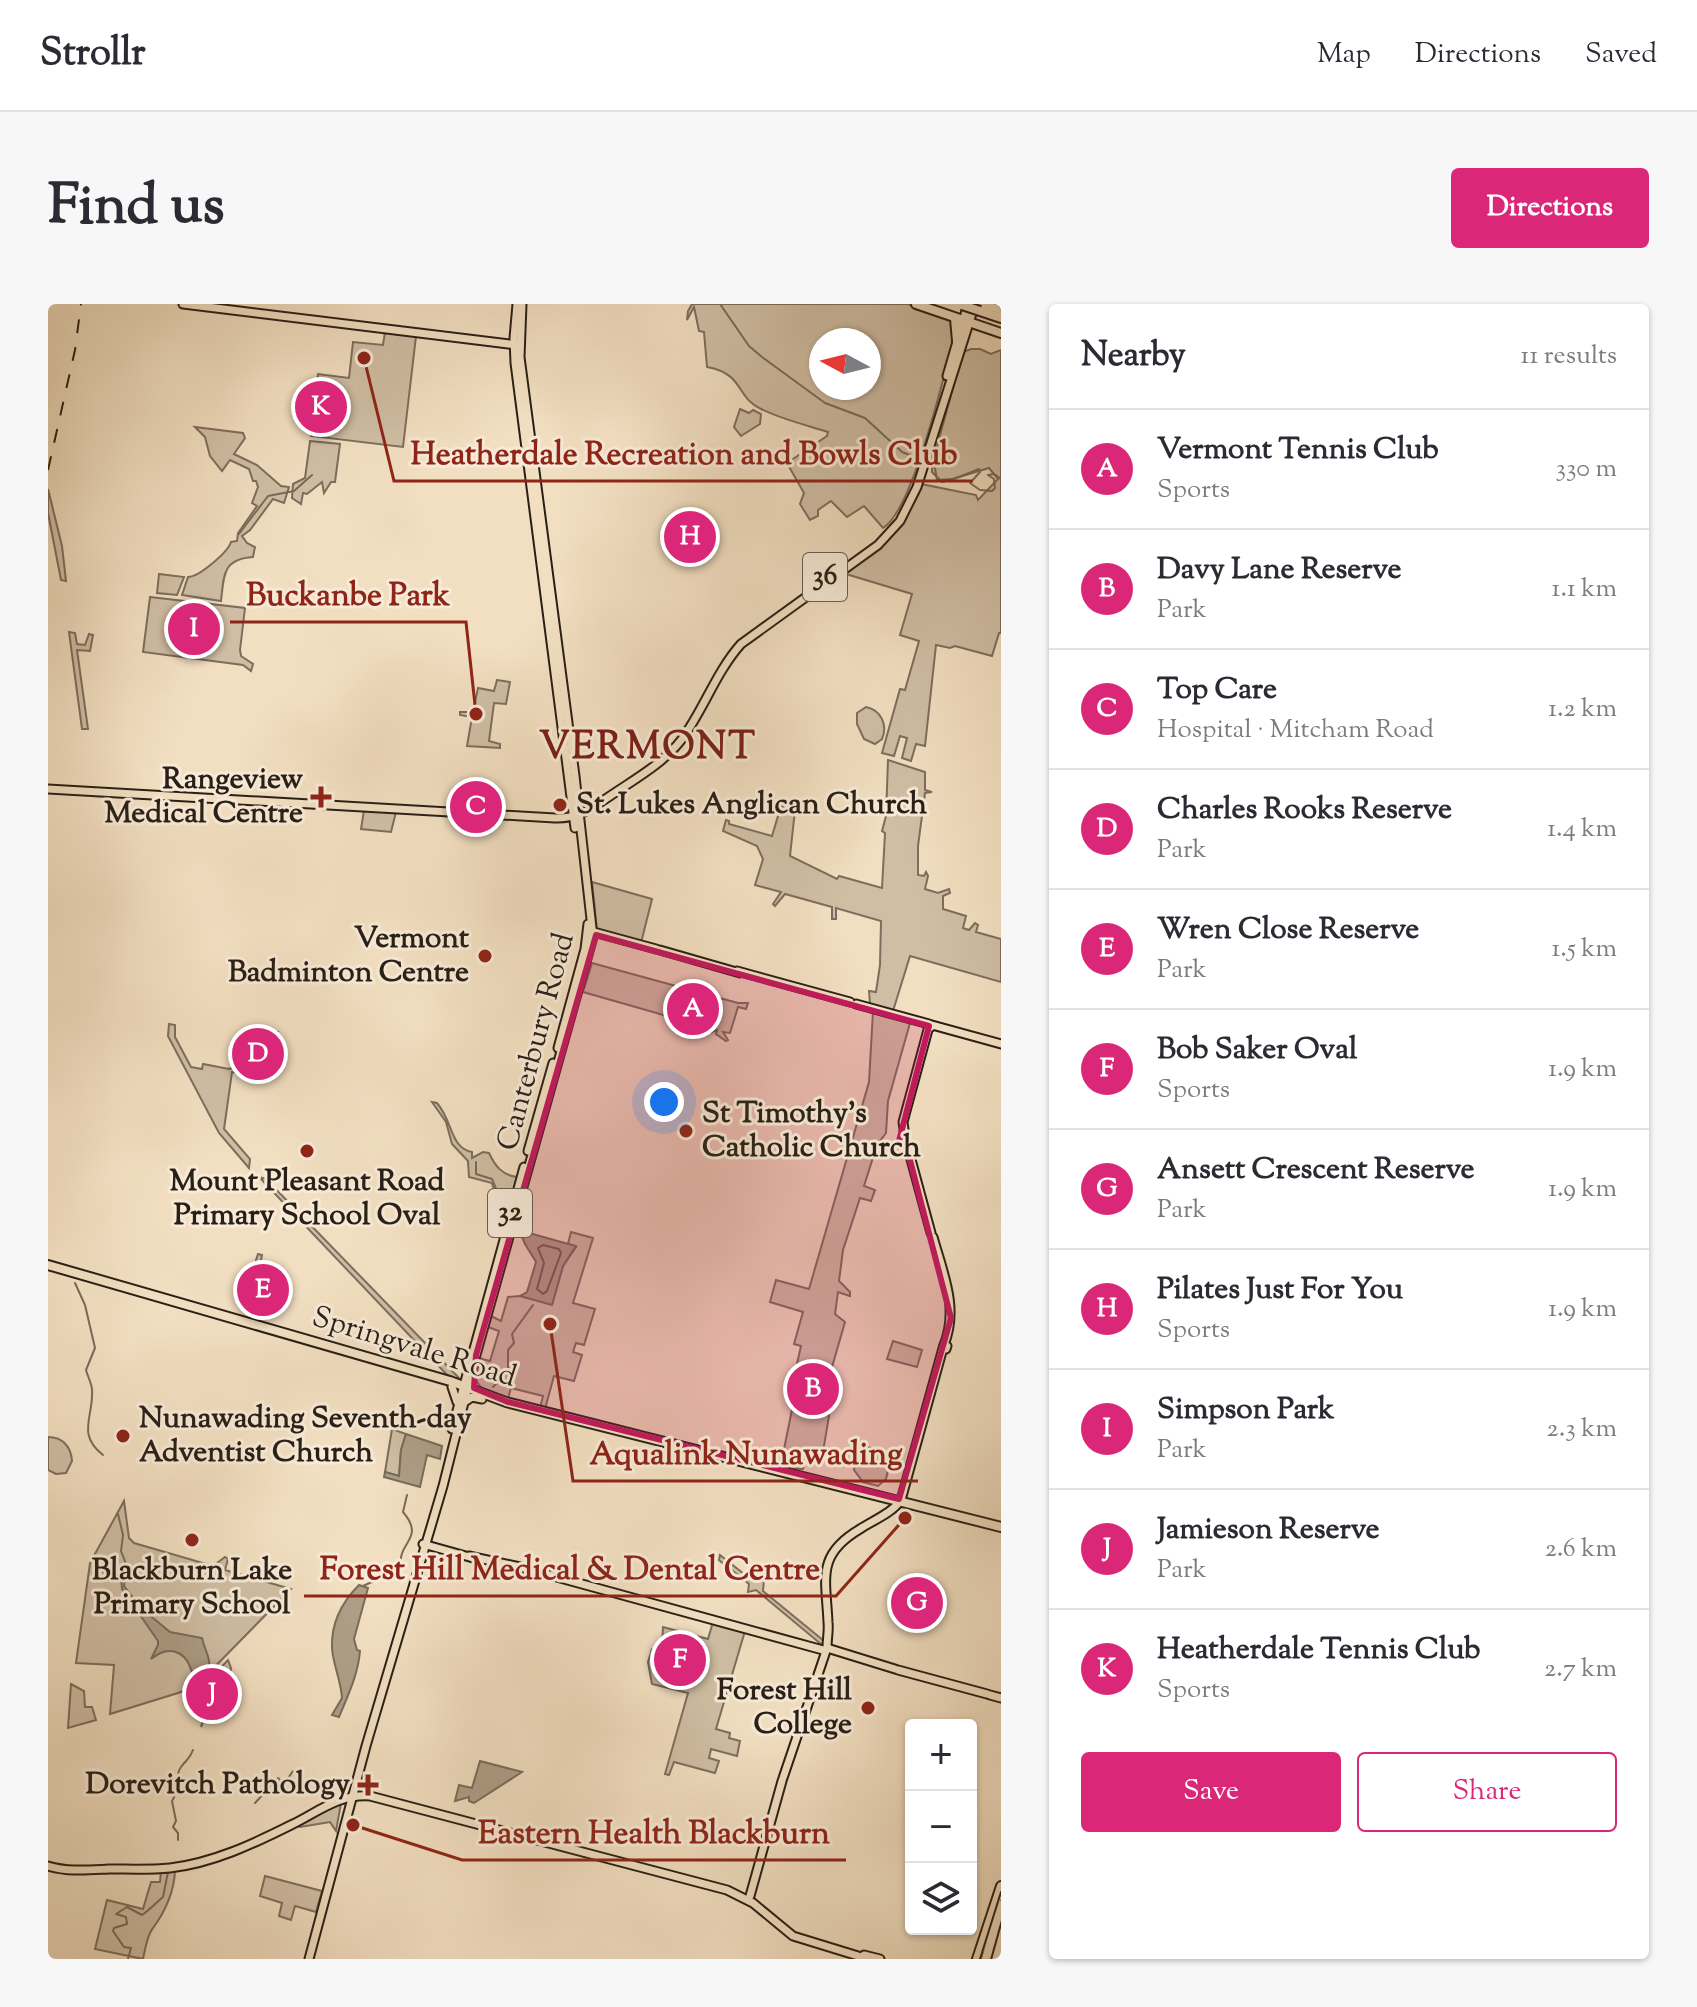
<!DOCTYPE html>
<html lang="en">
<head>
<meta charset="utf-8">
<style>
	:root { --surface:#fff; --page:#f7f7f7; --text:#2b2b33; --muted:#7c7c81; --line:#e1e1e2; --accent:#db2777 }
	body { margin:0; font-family:"Sorts Mill Goudy",serif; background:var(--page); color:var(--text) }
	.controls { position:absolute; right:24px; bottom:24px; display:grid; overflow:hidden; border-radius:8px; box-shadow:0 2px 6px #0004 }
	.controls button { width:72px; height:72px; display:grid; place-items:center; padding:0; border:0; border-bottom:2px solid var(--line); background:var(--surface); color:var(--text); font:40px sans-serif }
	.compass { position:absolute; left:761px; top:24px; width:72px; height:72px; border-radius:50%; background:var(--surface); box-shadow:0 2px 6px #0004; rotate:277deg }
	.you { position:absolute; left:616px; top:798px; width:28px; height:28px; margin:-20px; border:6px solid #fff; border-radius:50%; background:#1a73e8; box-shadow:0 0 0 12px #1a73e833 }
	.badge { display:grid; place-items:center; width:52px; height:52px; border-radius:50%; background:var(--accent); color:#fff; font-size:26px; font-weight:700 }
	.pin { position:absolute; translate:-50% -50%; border:4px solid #fff; box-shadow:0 2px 8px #0006 }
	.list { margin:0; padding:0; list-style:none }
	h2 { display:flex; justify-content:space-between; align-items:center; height:104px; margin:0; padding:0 32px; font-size:34px }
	h2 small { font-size:26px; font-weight:400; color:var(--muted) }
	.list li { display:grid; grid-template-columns:52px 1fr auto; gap:24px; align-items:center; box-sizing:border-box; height:120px; padding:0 32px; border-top:2px solid var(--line) }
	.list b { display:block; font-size:30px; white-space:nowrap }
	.list p { margin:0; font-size:26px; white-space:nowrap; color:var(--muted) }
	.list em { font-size:26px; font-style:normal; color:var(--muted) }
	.actions { display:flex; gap:16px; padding:24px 32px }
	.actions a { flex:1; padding:18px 0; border:2px solid var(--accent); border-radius:8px; text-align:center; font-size:28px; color:var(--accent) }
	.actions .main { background:var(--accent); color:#fff }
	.icon { flex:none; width:44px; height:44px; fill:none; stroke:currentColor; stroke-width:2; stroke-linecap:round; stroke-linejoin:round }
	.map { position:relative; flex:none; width:953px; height:1655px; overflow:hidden; border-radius:8px }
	header { display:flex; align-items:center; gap:48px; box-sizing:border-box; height:112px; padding:0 40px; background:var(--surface); border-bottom:2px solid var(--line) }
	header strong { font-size:38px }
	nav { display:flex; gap:44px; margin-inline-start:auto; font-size:28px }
	.intro { display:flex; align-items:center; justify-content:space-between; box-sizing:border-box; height:192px; padding:0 48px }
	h1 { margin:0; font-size:56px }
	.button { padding:20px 36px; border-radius:8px; background:var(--accent); color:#fff; font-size:28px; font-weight:700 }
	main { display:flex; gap:48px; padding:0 48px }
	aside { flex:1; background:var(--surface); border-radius:8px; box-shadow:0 2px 6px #0004 }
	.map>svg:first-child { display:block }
	.green { fill:#d0bea4; stroke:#7c6e5d; stroke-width:2; fill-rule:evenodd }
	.water { fill:#ae9e87; stroke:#796b5a; stroke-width:2 }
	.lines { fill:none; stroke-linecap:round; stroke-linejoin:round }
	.shore { stroke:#6c5e4e; stroke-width:2 }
	.stream { stroke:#796b5a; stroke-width:2 }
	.major-casing { stroke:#291f16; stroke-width:11 }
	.highway-casing { stroke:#291f16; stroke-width:12 }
	.major { stroke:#f2dfc1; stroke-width:7 }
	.highway { stroke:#f2dfc1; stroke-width:8 }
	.tram { stroke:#291f16; stroke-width:2 }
	.rail { stroke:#291f16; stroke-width:2; stroke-dasharray:14 14; stroke-linecap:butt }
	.highway-bridge-casing { stroke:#291f16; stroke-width:12; stroke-linecap:butt }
	.highway-bridge { stroke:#f2dfc1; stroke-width:8 }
	.marked { fill:#c2185b; fill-opacity:0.2; stroke:#c2185b; stroke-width:6; stroke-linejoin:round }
	.poi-dot { fill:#8f2418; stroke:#f7ead7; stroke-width:3 }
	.labels { text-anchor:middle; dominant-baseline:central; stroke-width:6; stroke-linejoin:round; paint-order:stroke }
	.shield { fill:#f7ead7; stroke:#675c50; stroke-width:2 }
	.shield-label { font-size:28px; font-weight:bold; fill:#291f16 }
	.poi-label { font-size:30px; font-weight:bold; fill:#291f16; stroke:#f7ead7; text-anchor:end }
	.street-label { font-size:30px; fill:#291f16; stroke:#f7ead7 }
	.district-label { font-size:38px; font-weight:bold; letter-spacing:2px; fill:#7a1f14; stroke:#f7ead7 }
	.leader { fill:none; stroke:#8f2418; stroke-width:3 }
	.callout-dot { fill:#8f2418; stroke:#f7ead7; stroke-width:3 }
	.callout-label { font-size:32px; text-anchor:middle; font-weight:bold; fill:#8f2418; stroke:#f7ead7; stroke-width:6; stroke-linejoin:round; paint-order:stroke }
</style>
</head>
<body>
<header>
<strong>Strollr</strong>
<nav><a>Map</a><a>Directions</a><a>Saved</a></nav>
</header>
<div class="intro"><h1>Find us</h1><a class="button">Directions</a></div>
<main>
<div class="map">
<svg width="953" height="1655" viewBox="0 0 953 1655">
	<rect width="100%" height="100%" fill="#f2dfc1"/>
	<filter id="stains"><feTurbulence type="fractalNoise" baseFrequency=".0025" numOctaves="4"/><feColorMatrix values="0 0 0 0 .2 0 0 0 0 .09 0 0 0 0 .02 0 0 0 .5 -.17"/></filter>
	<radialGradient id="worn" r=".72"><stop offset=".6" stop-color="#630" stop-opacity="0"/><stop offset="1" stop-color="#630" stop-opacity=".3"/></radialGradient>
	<g class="green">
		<path d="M644,0H860L903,16L906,35C895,74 865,206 835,224L816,202L799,213L783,197L770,206V212L762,216L752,200L756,189L739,159L779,132L780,128C758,121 733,115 713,105C687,93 697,70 659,63L656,28L651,27L646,3L639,16L640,7ZM773,36H821V84H773Z"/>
		<path d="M337,28L368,32L355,143L263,132L270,70L301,74L305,38L335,41Z"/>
		<path d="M923,45H932L943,50L953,46V329H951L944,352L907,342L902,344L888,341L877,442L868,440L863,457L854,454L859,434L852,432L846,452L834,449L852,385L857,386L871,337L852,331L864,290L798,270C835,239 854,225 873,180L928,191L930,196L950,175L941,164L894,178L884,168V160L915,48Z"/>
		<path d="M692,105L701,109L705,106L713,110L712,120L693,132L686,123Z"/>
		<path d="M147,123L195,129L197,134L186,150L209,161L233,182L241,183L236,199L225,195L202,226L194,232L199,239L207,243L205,253C174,255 176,272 173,297L134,291L140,273C151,273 180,248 183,238L189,237L190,229L209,202L204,199L210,183L208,177H205L201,165L182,156L174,167L162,152L157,133Z"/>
		<path d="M262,137L292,140L287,178H283L276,189L274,178L259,190L255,189L253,200L244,194L245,180L257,174Z"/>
		<path d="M0,185L14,242L18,277L13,276L0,209Z"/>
		<path d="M111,270L136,273L129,291L109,289Z"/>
		<path d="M102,293L197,304L192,346L193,352L205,360L203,367L195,361L95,348Z"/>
		<path d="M21,328L27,329L29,340L37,341L41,330L45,331L42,347L29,346L40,425H34Z"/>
		<path d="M449,376L462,378L458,400L446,399L441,437L452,440V444L419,442L424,413L412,411V408H425L430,384L446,387Z"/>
		<path d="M818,403C833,406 840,421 834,435L827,440L816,435L809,420V409Z"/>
		<path d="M840,456L877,468V486L884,488L877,489L870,542V571L876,572L878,568L880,572L877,585L890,589L901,585L902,589L895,592V605L918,612L915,624L921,626L927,619L930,621L928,628L953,635V678L862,652L845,707L822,700L821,687L828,688L832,661L833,617L788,604V615H784V603L737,590L727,602L725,600L733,588L707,581L715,555L709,542L675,527L678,516L681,517V520L724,532L733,502L747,506L742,552L789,575L791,572L834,584L837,529L834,527L838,512Z"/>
		<path d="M316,506L348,508L343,528L313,525Z"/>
		<path d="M544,578L604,595L593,639L549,627Z"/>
		<path d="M544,659L690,699H700L698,705L690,703L682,729L675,728L680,736L678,737L668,730L669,726L661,729L654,722L535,688Z"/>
		<path d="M825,707L862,719L840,797L838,829L829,841L816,882L827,886L823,897L812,894L795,946L791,977L802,988V992L790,988L787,1010L797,1018L782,1070L781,1112L775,1148L761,1144L755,1165L728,1164L734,1155L749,1081L738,1076L739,1073H746L753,1042L746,1040L755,1008L722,998L728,976L761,985L821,778Z"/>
		<path d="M121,720L127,721V733L143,763L154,765L155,760L181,765L190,762L194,729L230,728L224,773L184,768L176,825L202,855L201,864L171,829L120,732Z"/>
		<path d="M384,798L389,799C405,817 402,844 424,848V854L435,848L441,849C447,862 454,871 469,873L462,902L449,897L444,879L421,873L420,857L404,840L398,818Z"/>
		<path d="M211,873L218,875L411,1074H402Z"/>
		<path d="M523,928L545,934L525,999L547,1005L536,1041L528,1039L525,1048L534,1051L526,1077L506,1072L497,1105L492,1104L495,1092L463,1084L460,1095L435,1086L427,1075L431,1054L442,1057L451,1027L440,1023L443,1012L453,1017L460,993L472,992L504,1000L515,962L528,943L520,940Z"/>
		<path d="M210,950L214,951L211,967L236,974L226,1008L212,1004L208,1018L204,1017L208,1003L194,999Z"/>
		<path d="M845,1037L874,1046L869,1063L839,1055Z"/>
		<path d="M344,1125L358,1130L353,1146L351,1172L337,1168Z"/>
		<path d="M0,1133C15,1133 23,1143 24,1157L18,1169L8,1170L0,1166Z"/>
		<path d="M819,1143C836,1146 843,1160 838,1175L830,1182L815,1178L806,1166L808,1151Z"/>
		<path d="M76,1197L81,1234L86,1239L165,1262L177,1253L180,1255L177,1266L243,1285L146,1384L62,1410L66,1361L28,1359L42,1259Z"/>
		<path d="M672,1251L701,1274L704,1271L713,1272L716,1276L715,1287L776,1337L774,1341L708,1286L700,1288L701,1280L671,1256Z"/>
		<path d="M857,1286L877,1291L876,1294L886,1297L885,1312L851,1306Z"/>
		<path d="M665,1318L697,1327L668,1425L682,1429L681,1434L692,1437L689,1452L663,1445L661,1454L671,1457L667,1469L626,1458L621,1471L617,1470L640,1389L604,1380L600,1358L604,1345L614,1342L615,1323L660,1335Z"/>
		<path d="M180,1356L183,1364L181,1379L170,1388L163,1411H158L153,1423L161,1392L153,1384Z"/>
		<path d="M23,1380L36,1387L37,1403H44L48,1416L20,1424Z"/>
		<path d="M293,1499L288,1527L282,1518L252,1523L248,1521Z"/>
		<path d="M127,1565C127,1586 117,1608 105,1624C99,1631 97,1646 95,1655L47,1645L59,1596L95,1605L103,1578H112L113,1566Z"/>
		<path d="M217,1572L274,1587L268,1608L247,1602L243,1616L231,1612L234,1599L212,1592Z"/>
	</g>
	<g class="water">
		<path d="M471,911L474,918L483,920L481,929L528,942L515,962L504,1001L472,992L479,988L488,958L477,940L472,928L467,926Z"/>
		<path d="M358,1130L394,1142L392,1155L379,1151L372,1183L336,1173L337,1168L351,1172L353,1146Z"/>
		<path d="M78,1260L76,1282L93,1304L122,1328L154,1334C159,1355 169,1359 151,1377L145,1375C142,1350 124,1338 103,1355L110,1341V1337L74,1285L73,1273Z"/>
		<path d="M311,1281L320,1284L306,1335L309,1346L312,1347C310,1371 300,1391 291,1413L284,1411L294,1394C293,1376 285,1361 284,1344C283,1319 294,1298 311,1281Z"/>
		<path d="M432,1457L474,1468L426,1499L421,1497V1493L407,1497L411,1481L424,1484Z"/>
	</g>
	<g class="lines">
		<path class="shore" d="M495,941L511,945L513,949L499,987L495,990L489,985L496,959L490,944Z"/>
		<g class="stream">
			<path d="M672,0L701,42L714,53L777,99L817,114L854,148L874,156"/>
			<path d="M880,159L887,164L889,176L906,175L931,165L932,168L922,179L932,186L944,187L947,184L946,175L940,171L946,170L953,175"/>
			<path d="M191,230L220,192L246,187L264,171"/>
			<path d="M428,858V870L444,875L449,887L457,889L462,896"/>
			<path d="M27,979L37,1001L47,1044L38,1066C40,1073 43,1078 44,1085C46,1113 28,1130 55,1151"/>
			<path d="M445,1083L460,1067V1046L466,1039L464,1030L485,1001"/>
			<path d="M70,1210L75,1231L73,1247L78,1260"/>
			<path d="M353,1262C349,1238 378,1235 355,1208L359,1191"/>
			<path d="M55,1268L73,1273"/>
			<path d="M315,1282L346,1268"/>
			<path d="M157,1406L170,1385L181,1376V1367"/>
			<path d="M207,1499L230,1474L236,1480L245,1467"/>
			<path d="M130,1536V1529L125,1523L128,1517L124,1497C132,1486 126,1472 133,1463C138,1456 142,1455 145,1446"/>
			<path d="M80,1655L83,1644L76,1643L65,1627L66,1624L79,1620L78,1613L68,1610L79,1603L94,1611C99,1608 109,1598 115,1593L120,1568"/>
		</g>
		<defs>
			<g id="major">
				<path d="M135,0L469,41"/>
				<path d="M469,0L466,34L467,59L527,524"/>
				<path d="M899,72L920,0"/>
				<path d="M0,485L507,514C530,515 544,504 562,492C587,475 616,459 634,435C656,405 668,368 693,340L830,241L852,217L869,183L927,0"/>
				<path d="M542,627L608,645"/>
				<path d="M612,646L692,669"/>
				<path d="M689,667L802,698"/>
				<path d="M808,700L881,720L883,723"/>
				<path d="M884,721L953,740"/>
				<path d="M510,744L537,645L540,620"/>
				<path d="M857,833L855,818L881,722"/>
				<path d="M858,837L883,929"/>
				<path d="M480,847L505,759"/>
				<path d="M885,933C895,969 911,1004 896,1041"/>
				<path d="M404,1083L409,1098"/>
				<path d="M418,1097L424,1093L434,1095"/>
				<path d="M404,1125L476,863"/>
				<path d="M375,1240L425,1254"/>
				<path d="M421,1252L472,1263L775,1346"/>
				<path d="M779,1343C779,1335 781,1327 780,1318C778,1274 768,1251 812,1225C826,1216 844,1209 853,1196L895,1044L898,1045L899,1042L896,1041L895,1044"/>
				<path d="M779,1344L847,1365"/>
				<path d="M850,1366L939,1390"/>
				<path d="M942,1391L953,1394"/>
				<path d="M735,1474L778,1347"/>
				<path d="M0,1562C20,1568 40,1566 61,1565C81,1565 102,1566 122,1564C165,1559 205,1540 243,1521C270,1508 290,1490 322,1492L679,1586L705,1599L745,1632L820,1655"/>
				<path d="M702,1592L734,1477"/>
				<path d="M816,1651L832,1655"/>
				<path d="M261,1655L318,1442L395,1182L428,1051L545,633L527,472L472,53L474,0"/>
			</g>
			<g id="highway">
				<path d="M868,0L953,29"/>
				<path d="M935,0L953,6"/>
				<path d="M932,7L953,14"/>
				<path d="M907,15L909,37"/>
				<path d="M0,961L402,1077L458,1098L953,1223"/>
				<path d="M929,1655L953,1582"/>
				<path d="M938,1655L953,1601"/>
			</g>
		</defs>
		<use href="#major" class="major-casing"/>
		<use href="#highway" class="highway-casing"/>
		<use href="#major" class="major"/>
		<use href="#highway" class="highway"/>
		<path class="tram" d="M932,1655L953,1588"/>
		<path class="rail" d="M0,166L27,46L33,0"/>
		<defs>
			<path id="highway-bridge" d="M914,1L932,7"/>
		</defs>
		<use href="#highway-bridge" class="highway-bridge-casing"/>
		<use href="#highway-bridge" class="highway-bridge"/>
	</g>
	<path class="marked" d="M548,631L881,722L851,837H857L903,1014L851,1195L460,1098L426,1084L428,1051Z"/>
	<g class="poi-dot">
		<path d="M269 481h8v8h8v8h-8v8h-8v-8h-8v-8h8z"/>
		<circle cx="512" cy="501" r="8"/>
		<circle cx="437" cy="652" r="8"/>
		<circle cx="638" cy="827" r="8"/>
		<circle cx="259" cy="847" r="8"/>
		<circle cx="75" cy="1132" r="8"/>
		<circle cx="144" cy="1236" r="8"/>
		<circle cx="820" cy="1404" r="8"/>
		<path d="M316 1469h8v8h8v8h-8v8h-8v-8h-8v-8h8z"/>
	</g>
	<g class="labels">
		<g class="shield">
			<rect x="755" y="249" width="44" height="48" rx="6"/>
			<rect x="440" y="885" width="44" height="48" rx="6"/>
		</g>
		<g class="shield-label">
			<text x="777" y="273">36</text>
			<text x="462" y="909">32</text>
		</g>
		<g class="poi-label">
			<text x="255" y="476">Rangeview<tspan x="255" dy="34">Medical Centre</tspan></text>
			<text x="528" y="501" text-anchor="start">St. Lukes Anglican Church</text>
			<text x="421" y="635">Vermont<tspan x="421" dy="34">Badminton Centre</tspan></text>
			<text x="654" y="810" text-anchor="start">St Timothy's<tspan x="654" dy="34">Catholic Church</tspan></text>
			<text x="259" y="878" text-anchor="middle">Mount Pleasant Road<tspan x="259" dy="34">Primary School Oval</tspan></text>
			<text x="91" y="1115" text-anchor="start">Nunawading Seventh-day<tspan x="91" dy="34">Adventist Church</tspan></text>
			<text x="144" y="1267" text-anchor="middle">Blackburn Lake<tspan x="144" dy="34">Primary School</tspan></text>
			<text x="804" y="1387">Forest Hill<tspan x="804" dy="34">College</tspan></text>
			<text x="302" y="1481">Dorevitch Pathology</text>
		</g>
		<g class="street-label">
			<text transform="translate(489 738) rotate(-75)">Canterbury Road</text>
			<text transform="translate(366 1044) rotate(17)">Springvale Road</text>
		</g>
		<g class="district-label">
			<text x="600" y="445">VERMONT</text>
		</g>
	</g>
	<path class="leader" d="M316 54L346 177H925M428 410L418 318H182M502 1020L525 1177H870M857 1214L788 1292H256M305 1521L414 1556H798"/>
	<g class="callout-dot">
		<circle cx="316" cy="54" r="8"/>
		<circle cx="428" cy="410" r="8"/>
		<circle cx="502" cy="1020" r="8"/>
		<circle cx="857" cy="1214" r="8"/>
		<circle cx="305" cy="1521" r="8"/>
	</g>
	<g class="callout-label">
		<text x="636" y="160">Heatherdale Recreation and Bowls Club</text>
		<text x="300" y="301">Buckanbe Park</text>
		<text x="698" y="1160">Aqualink Nunawading</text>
		<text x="522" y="1275">Forest Hill Medical &amp; Dental Centre</text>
		<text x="606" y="1539">Eastern Health Blackburn</text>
	</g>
	<rect width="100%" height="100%" filter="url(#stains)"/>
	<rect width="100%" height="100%" fill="url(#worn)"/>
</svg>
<div class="controls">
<button>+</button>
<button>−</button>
<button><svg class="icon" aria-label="layers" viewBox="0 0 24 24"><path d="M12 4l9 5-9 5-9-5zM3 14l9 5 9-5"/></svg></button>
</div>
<svg class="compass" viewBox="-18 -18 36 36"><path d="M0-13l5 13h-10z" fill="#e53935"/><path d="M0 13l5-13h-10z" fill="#7c7c81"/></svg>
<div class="you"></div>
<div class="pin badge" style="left:645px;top:705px">A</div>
<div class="pin badge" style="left:765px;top:1085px">B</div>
<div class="pin badge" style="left:428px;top:503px">C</div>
<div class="pin badge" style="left:210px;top:750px">D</div>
<div class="pin badge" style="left:215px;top:986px">E</div>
<div class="pin badge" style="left:632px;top:1356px">F</div>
<div class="pin badge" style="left:869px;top:1299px">G</div>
<div class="pin badge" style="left:642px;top:233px">H</div>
<div class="pin badge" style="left:146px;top:325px">I</div>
<div class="pin badge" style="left:164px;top:1390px">J</div>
<div class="pin badge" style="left:273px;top:103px">K</div>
</div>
<aside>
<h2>Nearby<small>11 results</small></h2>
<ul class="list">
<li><span class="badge">A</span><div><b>Vermont Tennis Club</b><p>Sports</p></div><em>330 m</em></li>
<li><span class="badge">B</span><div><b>Davy Lane Reserve</b><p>Park</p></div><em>1.1 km</em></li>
<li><span class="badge">C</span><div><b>Top Care</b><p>Hospital · Mitcham Road</p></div><em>1.2 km</em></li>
<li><span class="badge">D</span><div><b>Charles Rooks Reserve</b><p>Park</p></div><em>1.4 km</em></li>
<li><span class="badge">E</span><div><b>Wren Close Reserve</b><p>Park</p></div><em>1.5 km</em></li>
<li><span class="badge">F</span><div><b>Bob Saker Oval</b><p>Sports</p></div><em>1.9 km</em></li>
<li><span class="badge">G</span><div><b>Ansett Crescent Reserve</b><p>Park</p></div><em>1.9 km</em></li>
<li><span class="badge">H</span><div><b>Pilates Just For You</b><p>Sports</p></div><em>1.9 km</em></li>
<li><span class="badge">I</span><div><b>Simpson Park</b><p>Park</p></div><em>2.3 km</em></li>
<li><span class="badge">J</span><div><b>Jamieson Reserve</b><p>Park</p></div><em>2.6 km</em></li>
<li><span class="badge">K</span><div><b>Heatherdale Tennis Club</b><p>Sports</p></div><em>2.7 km</em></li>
</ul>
<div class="actions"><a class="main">Save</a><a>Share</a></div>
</aside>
</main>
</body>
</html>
